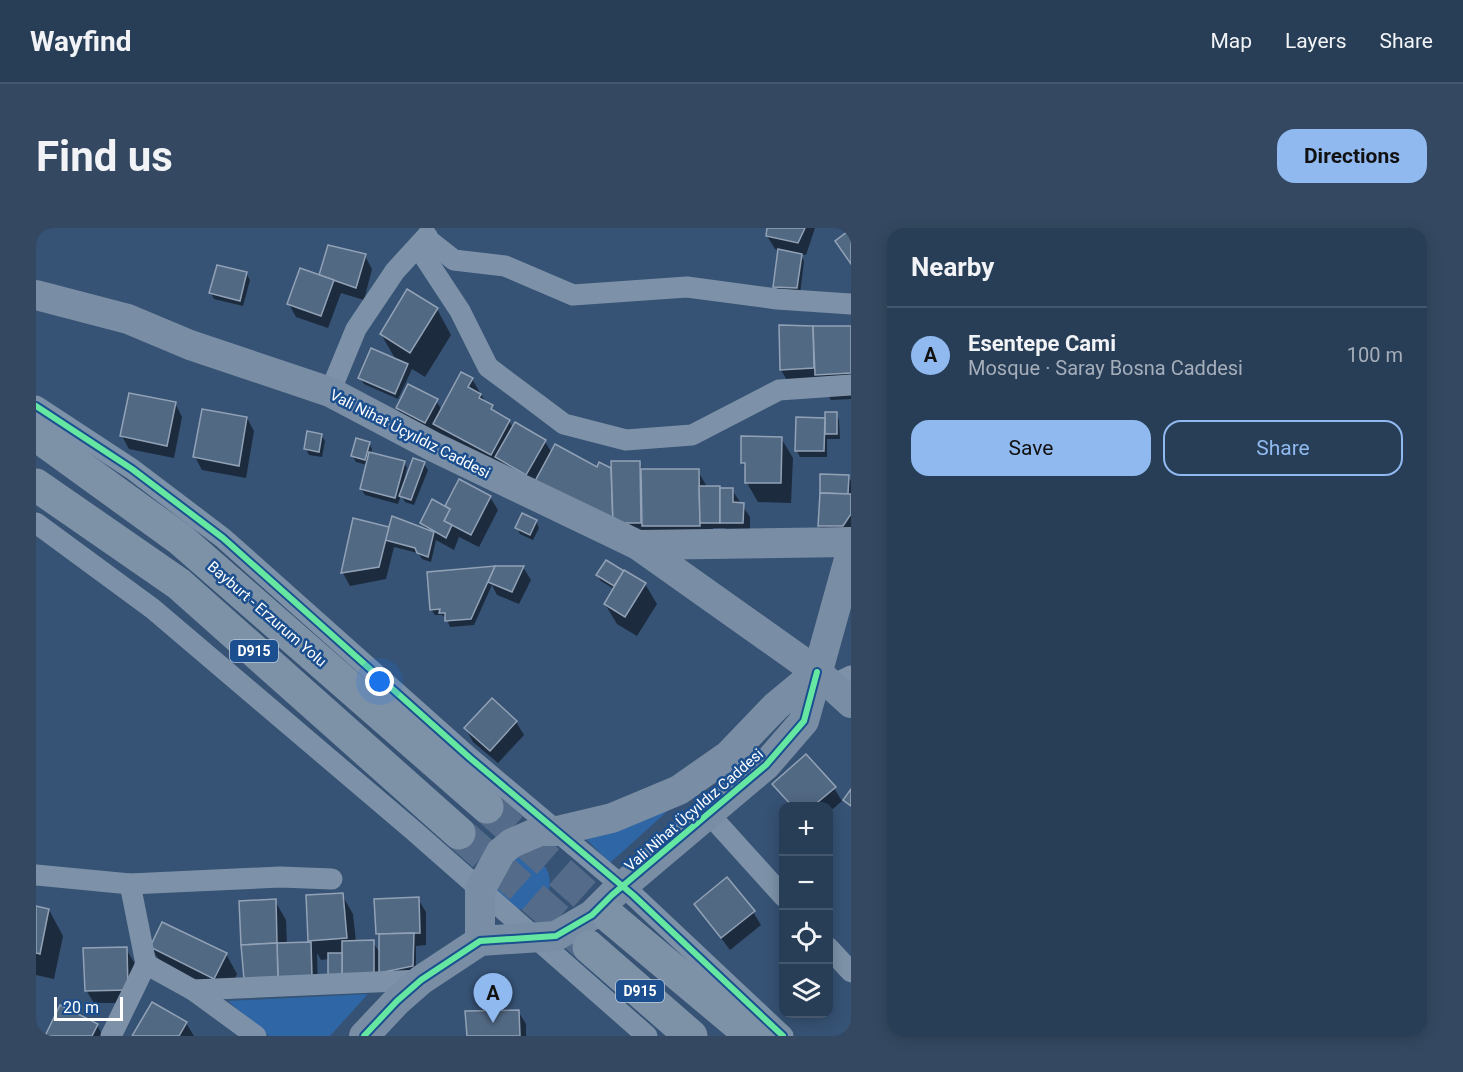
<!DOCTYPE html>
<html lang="en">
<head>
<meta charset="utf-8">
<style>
	:root { --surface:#283e57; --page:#344961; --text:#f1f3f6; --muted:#a5aeba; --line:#44576d; --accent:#90b9f0 }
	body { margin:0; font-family:Roboto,sans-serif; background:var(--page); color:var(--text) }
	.controls { position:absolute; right:18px; bottom:18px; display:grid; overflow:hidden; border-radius:12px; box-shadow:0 3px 15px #0003 }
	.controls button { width:54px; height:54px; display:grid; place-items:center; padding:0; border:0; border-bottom:2px solid var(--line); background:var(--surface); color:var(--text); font:30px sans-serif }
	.scale { position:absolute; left:18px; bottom:15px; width:69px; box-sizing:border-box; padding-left:6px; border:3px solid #fff; border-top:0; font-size:16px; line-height:21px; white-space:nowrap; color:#fff; -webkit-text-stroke:4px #1b4f8f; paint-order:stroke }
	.you { position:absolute; left:344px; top:454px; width:21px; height:21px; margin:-15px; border:4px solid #fff; border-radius:50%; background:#1a73e8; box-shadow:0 0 0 9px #1a73e833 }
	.badge { display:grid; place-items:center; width:39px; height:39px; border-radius:50%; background:var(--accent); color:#111; font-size:20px; font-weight:700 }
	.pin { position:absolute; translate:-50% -50px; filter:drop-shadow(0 2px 3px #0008) }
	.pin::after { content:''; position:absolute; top:32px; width:21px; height:18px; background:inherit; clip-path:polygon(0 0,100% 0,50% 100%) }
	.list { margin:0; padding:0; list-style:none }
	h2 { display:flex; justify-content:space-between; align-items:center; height:78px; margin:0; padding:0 24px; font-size:26px }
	h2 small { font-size:20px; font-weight:400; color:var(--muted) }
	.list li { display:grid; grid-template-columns:39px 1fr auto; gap:18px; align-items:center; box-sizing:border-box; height:96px; padding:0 24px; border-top:2px solid var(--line) }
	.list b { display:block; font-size:22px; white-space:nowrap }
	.list p { margin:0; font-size:20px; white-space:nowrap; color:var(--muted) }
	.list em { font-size:20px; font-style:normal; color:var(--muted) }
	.actions { display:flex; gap:12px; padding:18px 24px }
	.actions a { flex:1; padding:14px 0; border:2px solid var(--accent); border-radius:18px; text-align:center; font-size:21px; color:var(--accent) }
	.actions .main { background:var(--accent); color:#111 }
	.icon { flex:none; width:33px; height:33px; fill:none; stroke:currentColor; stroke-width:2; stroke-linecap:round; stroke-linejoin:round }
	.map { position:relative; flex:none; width:815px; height:808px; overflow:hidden; border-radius:18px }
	header { display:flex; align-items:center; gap:36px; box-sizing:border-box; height:84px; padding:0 30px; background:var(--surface); border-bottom:2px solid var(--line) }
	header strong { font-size:28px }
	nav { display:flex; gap:33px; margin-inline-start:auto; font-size:21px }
	.intro { display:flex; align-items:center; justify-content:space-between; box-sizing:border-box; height:144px; padding:0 36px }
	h1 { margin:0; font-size:42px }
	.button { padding:15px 27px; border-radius:18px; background:var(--accent); color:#111; font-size:21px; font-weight:700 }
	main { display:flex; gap:36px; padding:0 36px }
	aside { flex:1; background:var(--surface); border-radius:18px; box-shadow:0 3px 15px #0003 }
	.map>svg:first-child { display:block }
	.green { fill:#2f66a5 }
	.shadow { fill:#0007 }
	.building { fill:#526984; stroke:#92a2b6; stroke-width:1.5 }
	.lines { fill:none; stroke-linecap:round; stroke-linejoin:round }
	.highway-tunnel { stroke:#546c89; stroke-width:33; stroke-dasharray:33 16; stroke-linecap:butt }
	.street { stroke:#7d92a8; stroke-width:21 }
	.secondary { stroke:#798da4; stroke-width:30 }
	.highway { stroke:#7e92a7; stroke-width:33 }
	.cycleway-casing { stroke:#1b4f8f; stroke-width:10 }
	.cycleway { stroke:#66e7a1; stroke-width:6 }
	.labels { text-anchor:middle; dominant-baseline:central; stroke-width:5; stroke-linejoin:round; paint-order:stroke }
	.shield { fill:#1b4f8f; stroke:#bbcadd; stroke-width:1.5 }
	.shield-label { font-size:14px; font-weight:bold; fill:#fff }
	.street-label { font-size:15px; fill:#fff; stroke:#1b4f8f }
</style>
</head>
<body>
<header>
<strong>Wayfind</strong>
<nav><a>Map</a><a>Layers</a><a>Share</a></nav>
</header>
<div class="intro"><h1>Find us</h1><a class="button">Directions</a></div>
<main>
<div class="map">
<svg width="815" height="808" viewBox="0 0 815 808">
	<rect width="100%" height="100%" fill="#365274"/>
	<g class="green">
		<path d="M656,561L574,635L549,610Z"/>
		<path d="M489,626C530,636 515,689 483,681C475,679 467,669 460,664L464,637Z"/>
		<path d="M332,766L294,808H233L192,773Z"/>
	</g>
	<g class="shadow">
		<path d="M733,0H779L770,27L764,26L768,33L764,66L742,65L739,59L743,22L739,21L731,8Z"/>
		<path d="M329,28L336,41L328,72L305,65L292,100L260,89L253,76L284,49Z"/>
		<path d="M210,45L214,52L207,78L178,71L175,65Z"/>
		<path d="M401,81L415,107L389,149L376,141L362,171L328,156L324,150L360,132L345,106Z"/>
		<path d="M744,98L815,100V171L795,172L791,165L760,167L745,142Z"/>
		<path d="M426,146L436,151L450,175L460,186L473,193L477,200L509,214L516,225L562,241H574L577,246L603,235L607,242L662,243L671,259L696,262L714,289V307H693L689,300H677V323H622L376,206L361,180L400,173L406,182Z"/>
		<path d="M139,175L146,189L138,230L93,221L86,208Z"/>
		<path d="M800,185L803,192L804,211H791V229H764L761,223V191H790Z"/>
		<path d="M211,190L218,203L210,250L166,242L159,229Z"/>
		<path d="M285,207L289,213L286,229L273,227L270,221Z"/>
		<path d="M745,210L757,230L755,275L722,274L711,255V242L706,234Z"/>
		<path d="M333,215L336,221L335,226L368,234L371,240L368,252L388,236L392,242L378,277L369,274L365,267L362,276L329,267L325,261L331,237L320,234L316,227Z"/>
		<path d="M812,248L815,253V310H791L783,297Z"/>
		<path d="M423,253L454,269L462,282L443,319L423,309L418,322L400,312L395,334L386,331L382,325L358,319L350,351L314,358L307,345L319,292L352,300L391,303L386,295L410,280Z"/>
		<path d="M500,293L503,300L497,312L484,306L481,300Z"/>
		<path d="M571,334L609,356L621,376L601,408L581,396L569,376L578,361L565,353L561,347Z"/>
		<path d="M487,339L495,352L483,376L461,367L456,357L438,397L414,399L411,391L406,387H399L395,381L393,345Z"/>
		<path d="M480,494L488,507L462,535L437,514L430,501Z"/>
		<path d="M738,556L798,560L806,573L792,585V578H754Z"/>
		<path d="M306,667L317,686L320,714H337L345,727V712L341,706L382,671L390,684V717L380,718V744L315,761L293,731L285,732L281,725L282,762L217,764L239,673L250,692L251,717L276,716L274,712Z"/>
		<path d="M660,676L717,684L725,697L694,722Z"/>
		<path d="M0,680L13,682L27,708L18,751L0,747Z"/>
		<path d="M115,719L190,726L201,746L190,770L127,739Z"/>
		<path d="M90,721L98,734L99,775H58L50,762Z"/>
		<path d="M117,776L150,795L158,808H98Z"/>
		<path d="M482,783L490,796V808H432Z"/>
		<path d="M61,797L67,808H11Z"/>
	</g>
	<g class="building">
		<path d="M731,0H769L762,15L730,8Z"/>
		<path d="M815,1V36L799,13Z"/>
		<path d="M292,17L330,26L320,60L283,47Z"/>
		<path d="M742,21L766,26L761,60L737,59Z"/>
		<path d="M181,37L211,44L204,73L173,65Z"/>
		<path d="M264,40L298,52L285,88L251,76Z"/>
		<path d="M371,61L402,80L374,125L344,106Z"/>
		<path d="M743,97L777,98L778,140L744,142Z"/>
		<path d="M777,98H815V145L779,147Z"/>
		<path d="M335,120L372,136L359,166L322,150Z"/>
		<path d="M425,144L437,150L432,159L445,166L443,170L457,177L455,181L474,192L455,227L397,196Z"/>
		<path d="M372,156L402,171L389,195L360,180Z"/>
		<path d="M93,165L140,174L131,218L84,208Z"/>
		<path d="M166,181L211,189L203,238L157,229Z"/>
		<rect x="789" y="184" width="12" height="22"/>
		<path d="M760,189L789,190L788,223H759Z"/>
		<path d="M479,194L510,212L490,247L459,229Z"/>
		<path d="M271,203L286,206L283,224L268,221Z"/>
		<path d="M705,208L746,209L745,255H709V235H705Z"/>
		<path d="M320,210L334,214L329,232L315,228Z"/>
		<path d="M519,216L561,239L563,234L575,240L577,295L498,255Z"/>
		<path d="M333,224L369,233L359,270L324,261Z"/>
		<path d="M377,230L389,234L375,272L363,268Z"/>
		<path d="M575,233H604L605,295H577Z"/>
		<path d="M605,241H663L664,298H606Z"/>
		<path d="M784,246L813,247L812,266L784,265Z"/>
		<path d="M423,251L455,268L435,307L408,293L414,281L409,278Z"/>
		<path d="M663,258H684V295H664Z"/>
		<path d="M684,260H697V274L708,275L707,295H684Z"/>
		<path d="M784,265L815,266V286L807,298H782Z"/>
		<path d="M396,271L414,281L408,293L416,297L410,310L384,295Z"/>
		<path d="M486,285L501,292L494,307L479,300Z"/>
		<path d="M356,288L398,304L392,329L381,325L379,320L349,312Z"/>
		<path d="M317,290L353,299L343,339L305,345Z"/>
		<path d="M570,332L588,343L578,358L560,347Z"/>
		<path d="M459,338H488L476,364L452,354Z"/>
		<path d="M459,338L435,391L409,393V385H403L404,381L394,382L391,344Z"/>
		<path d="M588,342L610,355L589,389L568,376Z"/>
		<path d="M456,470L481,493L454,523L428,500Z"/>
		<path d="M770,526L800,559L777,578H756L736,556Z"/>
		<path d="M815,561V578L807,572Z"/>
		<path d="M691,649L719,683L685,710L658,676Z"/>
		<path d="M307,665L311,710L272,713L270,667Z"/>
		<path d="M383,669L384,705L340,706L338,671Z"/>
		<path d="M240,671L241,715L205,717L203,673Z"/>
		<path d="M0,678L13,681L4,726L0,725Z"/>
		<path d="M126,694L191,725L178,751L114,719Z"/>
		<path d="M378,705L377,738L343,745V706Z"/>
		<path d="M338,712V747L306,748V713Z"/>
		<path d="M275,714L276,749L242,750L241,715Z"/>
		<path d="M241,715L242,750L208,751L205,717Z"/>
		<path d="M91,719L92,762L49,763L47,720Z"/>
		<path d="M292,725H306V748L292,747Z"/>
		<path d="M116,774L151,794L143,808H96Z"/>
		<path d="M24,777L62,796L56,808H9Z"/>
		<path d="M483,782L484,808H431L429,783Z"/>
	</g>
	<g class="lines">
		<g class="highway-tunnel">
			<path d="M451,579L574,689"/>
			<path d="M423,605L553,719"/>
		</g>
		<g class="street">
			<path d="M390,10L418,32L469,38L537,67L651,59L741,71L815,76"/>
			<path d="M382,19L424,83L452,139L528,196L590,212L656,207L743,162L815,157"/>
			<path d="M294,164L320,101L359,43L391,8"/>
			<path d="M0,178L96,241L187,310L434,530L597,667L747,808"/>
			<path d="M0,295L117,381L378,603L611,808"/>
			<path d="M803,454L815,448"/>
			<path d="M673,586L748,669"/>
			<path d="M0,647L94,656L244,649L296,651"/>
			<path d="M94,656L110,736L157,762L220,808"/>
			<path d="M792,719L815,744"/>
			<path d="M157,762L385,752"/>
			<path d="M75,808L110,736"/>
		</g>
		<g class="secondary">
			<path d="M0,67L92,91L154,117L294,164L398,219L602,317L781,444L815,475"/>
			<path d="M602,317L815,314"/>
			<path d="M444,713V662L465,624L476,615L504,603H521L576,590L643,562L693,527L740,478L781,444"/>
			<path d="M328,808L361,773L385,752L444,713L520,708L556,687L576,667L730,537L768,493L815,324"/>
		</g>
		<g class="highway">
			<path d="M0,207L144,311L451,579"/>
			<path d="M0,257L143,356L423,605"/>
			<path d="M574,689L716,808"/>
			<path d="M553,719L655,808"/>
		</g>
		<defs>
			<g id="cycleway">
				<path d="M0,178L96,241L187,310L434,530L597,667L747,808"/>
				<path d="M328,808L361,773L385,752L444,713L520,708L556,687L576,667L730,537L768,493L781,444"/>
			</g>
		</defs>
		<use href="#cycleway" class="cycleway-casing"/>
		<use href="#cycleway" class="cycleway"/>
	</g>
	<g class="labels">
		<g class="shield">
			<rect x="194" y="412" width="48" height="22" rx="4.5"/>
			<rect x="580" y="752" width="48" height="22" rx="4.5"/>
		</g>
		<g class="shield-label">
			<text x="218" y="423">D915</text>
			<text x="604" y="763">D915</text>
		</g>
		<g class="street-label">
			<text transform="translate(374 206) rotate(27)">Vali Nihat Üçyıldız Caddesi</text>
			<text transform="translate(231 386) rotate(41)">Bayburt - Erzurum Yolu</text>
			<text transform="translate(658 582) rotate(-41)">Vali Nihat Üçyıldız Caddesi</text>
		</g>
	</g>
</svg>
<div class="controls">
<button>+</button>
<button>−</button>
<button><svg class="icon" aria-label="locate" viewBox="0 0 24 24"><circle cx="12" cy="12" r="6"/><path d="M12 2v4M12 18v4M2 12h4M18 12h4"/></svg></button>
<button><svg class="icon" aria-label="layers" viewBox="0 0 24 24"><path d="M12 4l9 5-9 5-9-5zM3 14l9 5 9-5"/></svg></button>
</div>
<div class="scale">20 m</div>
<div class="you"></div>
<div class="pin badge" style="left:457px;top:795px">A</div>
</div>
<aside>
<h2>Nearby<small></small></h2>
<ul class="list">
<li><span class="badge">A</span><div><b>Esentepe Cami</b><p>Mosque · Saray Bosna Caddesi</p></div><em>100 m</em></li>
</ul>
<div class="actions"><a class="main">Save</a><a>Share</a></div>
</aside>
</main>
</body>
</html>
